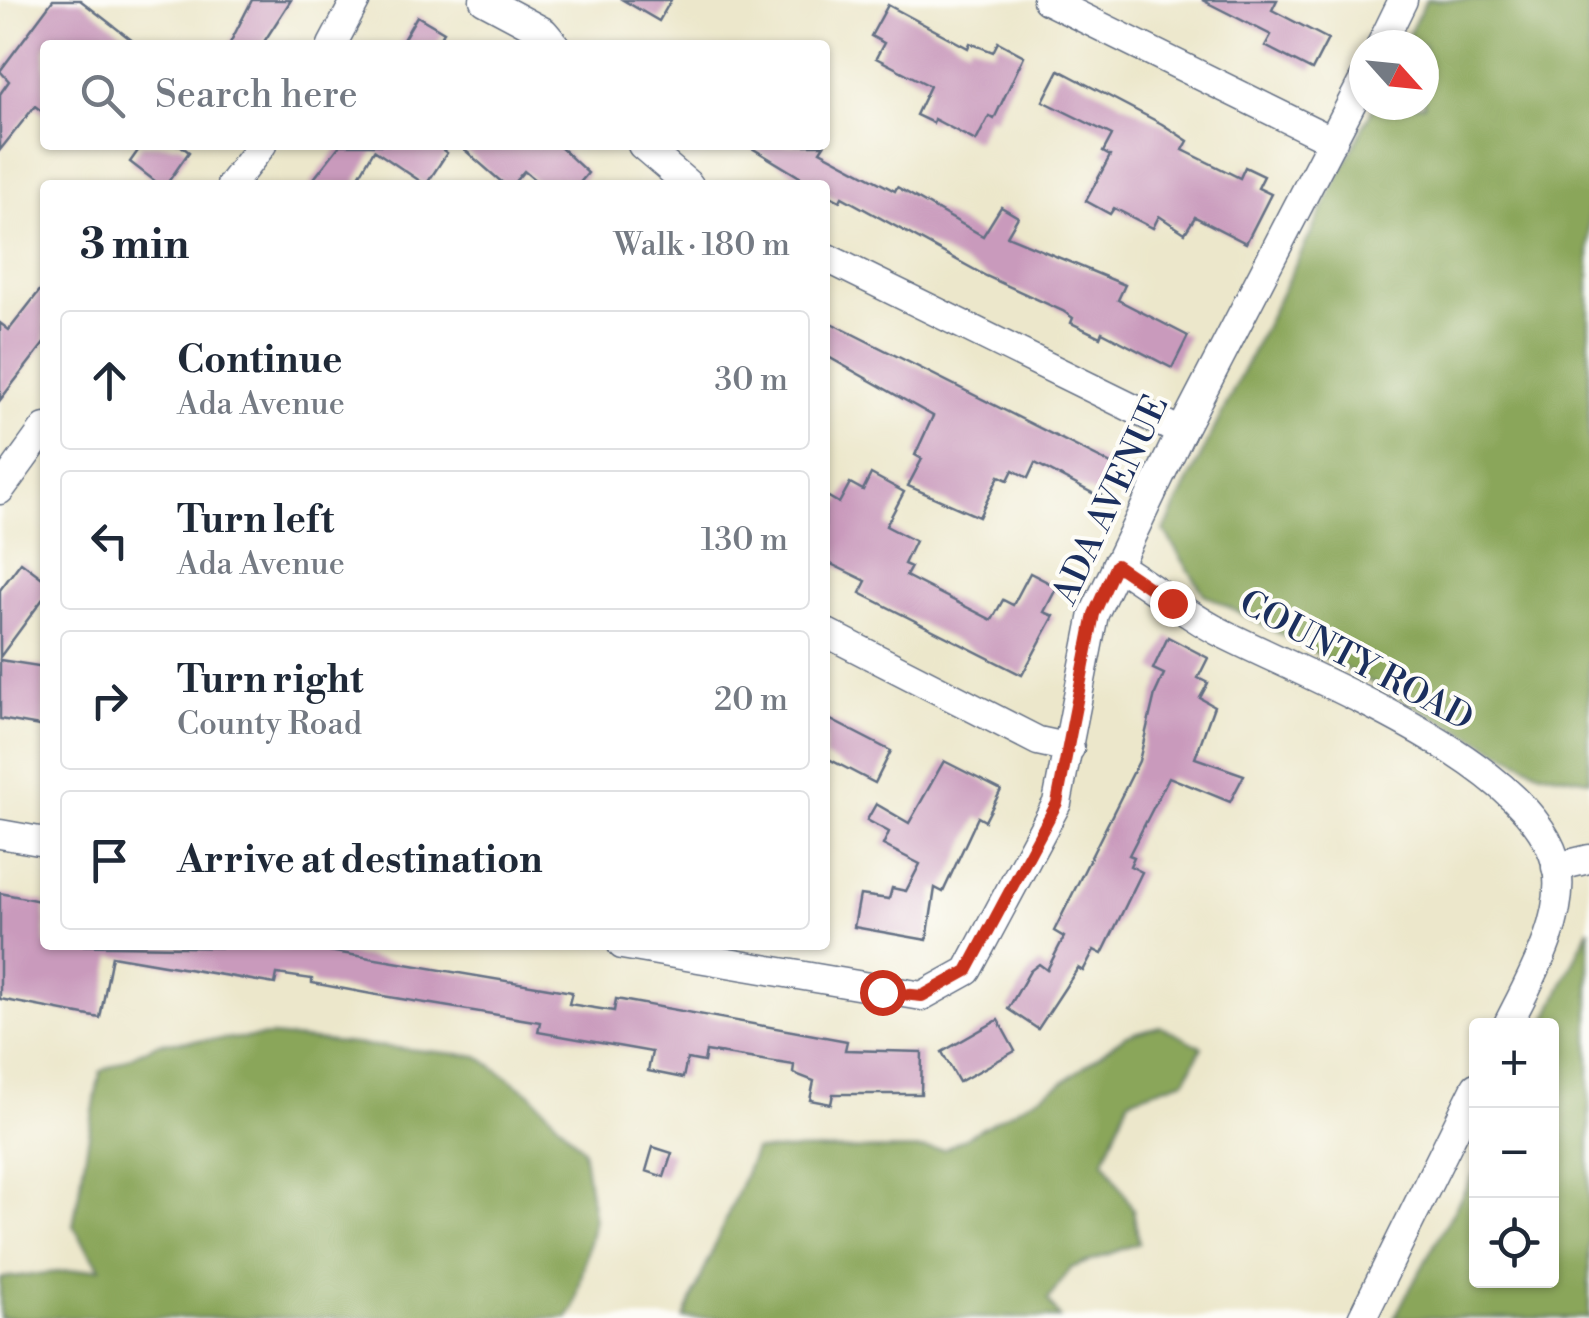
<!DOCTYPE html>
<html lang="en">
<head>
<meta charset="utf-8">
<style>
	:root { --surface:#fff; --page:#f2f2f3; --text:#1f2937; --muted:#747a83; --line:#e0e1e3 }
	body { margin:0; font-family:"Libre Bodoni",serif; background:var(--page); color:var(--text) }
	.controls { position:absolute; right:30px; bottom:30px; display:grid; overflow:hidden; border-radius:10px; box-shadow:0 2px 8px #0004 }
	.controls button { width:90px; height:90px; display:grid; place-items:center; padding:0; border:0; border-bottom:2px solid var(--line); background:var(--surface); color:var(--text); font:50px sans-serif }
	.compass { position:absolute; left:1349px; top:30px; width:90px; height:90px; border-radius:50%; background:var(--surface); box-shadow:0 2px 8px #0004; rotate:117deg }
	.stop { position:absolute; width:30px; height:30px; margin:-22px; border:8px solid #c8321e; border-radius:50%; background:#fff }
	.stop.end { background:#c8321e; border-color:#fff; box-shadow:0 2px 10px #0008 }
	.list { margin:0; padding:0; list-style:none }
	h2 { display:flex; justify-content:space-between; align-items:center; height:130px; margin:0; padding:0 40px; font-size:42px }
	h2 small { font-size:32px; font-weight:400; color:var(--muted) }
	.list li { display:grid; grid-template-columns:65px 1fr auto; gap:30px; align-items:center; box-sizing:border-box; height:140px; margin:0 20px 20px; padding:0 20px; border:2px solid var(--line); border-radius:10px }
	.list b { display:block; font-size:38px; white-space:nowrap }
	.list p { margin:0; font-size:32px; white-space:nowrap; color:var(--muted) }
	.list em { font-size:32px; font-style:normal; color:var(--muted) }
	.icon { flex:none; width:55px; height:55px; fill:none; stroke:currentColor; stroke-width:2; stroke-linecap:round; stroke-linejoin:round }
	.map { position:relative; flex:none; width:1589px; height:1318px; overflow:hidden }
	.search { position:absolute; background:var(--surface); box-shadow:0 2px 8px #0004; left:40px; top:40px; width:790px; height:110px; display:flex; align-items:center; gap:25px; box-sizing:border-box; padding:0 35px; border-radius:10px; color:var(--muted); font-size:38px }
	.panel { position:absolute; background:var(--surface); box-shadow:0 2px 8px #0004; left:40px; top:180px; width:790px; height:770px; border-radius:10px }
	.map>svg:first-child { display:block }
	.forest { fill:#8aa65a; stroke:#526a5c; stroke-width:2.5 }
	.building { fill:#c99abc }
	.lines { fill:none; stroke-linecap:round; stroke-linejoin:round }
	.minor-casing { stroke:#646f84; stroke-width:31 }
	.minor { stroke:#fff; stroke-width:28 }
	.route { stroke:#c8321e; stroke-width:12 }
	.labels { text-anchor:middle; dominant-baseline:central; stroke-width:8; stroke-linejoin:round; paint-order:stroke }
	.street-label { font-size:35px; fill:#1b2f5e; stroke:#fdfcf7 }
</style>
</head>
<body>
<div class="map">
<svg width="1589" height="1318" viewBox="0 0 1589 1318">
	<rect width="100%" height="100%" fill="#fdfcf7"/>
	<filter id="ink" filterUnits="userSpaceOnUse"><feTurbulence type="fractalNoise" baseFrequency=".01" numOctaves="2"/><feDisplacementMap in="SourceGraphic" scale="20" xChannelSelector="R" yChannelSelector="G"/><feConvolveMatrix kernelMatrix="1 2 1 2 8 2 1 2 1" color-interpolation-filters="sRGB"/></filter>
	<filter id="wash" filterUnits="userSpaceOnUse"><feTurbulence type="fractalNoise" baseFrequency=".0048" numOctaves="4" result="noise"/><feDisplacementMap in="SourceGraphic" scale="40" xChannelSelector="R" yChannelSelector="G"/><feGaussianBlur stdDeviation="2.25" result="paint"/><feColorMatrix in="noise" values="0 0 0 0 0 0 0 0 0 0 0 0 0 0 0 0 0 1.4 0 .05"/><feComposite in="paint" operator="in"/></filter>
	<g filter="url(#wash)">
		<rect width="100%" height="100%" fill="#ece7cb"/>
		<g class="forest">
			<path d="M1426,0H1589V780L1540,772L1204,594L1164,531L1374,105H1424V45H1403Z"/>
			<path d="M1589,928V1318H1394L1476,1170V1280H1552V1026L1544,1025Z"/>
			<path d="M1160,1026L1202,1047L1185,1080L1129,1099L1104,1160L1133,1209L1139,1243L1071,1268L1048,1300L1060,1318H684L755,1150L945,1149L1059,1085L1126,1035Z"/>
			<path d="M272,1036L478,1056L532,1095L583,1149L594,1221L574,1309L568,1318H0V1278L100,1268L73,1226L100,1072L159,1043Z"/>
		</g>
		<g id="blocks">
			<g class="building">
				<path d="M53,0H80L138,45H45V114L35,106L0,150V94L9,81L0,71Z"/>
				<path d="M252,0H291L262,45H229Z"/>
				<path d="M623,0H671L659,21Z"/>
				<path d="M1202,0H1277L1272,10L1328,39L1312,70L1265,46L1271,35Z"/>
				<path d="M888,5L968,48L970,43L993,52L998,42L1024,56L994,119L989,116L976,141L934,119L933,123L916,115L930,86L876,58L884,43L871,36Z"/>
				<path d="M417,16L444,32L436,45H400Z"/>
				<path d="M1059,70L1162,124L1188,141L1183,150L1240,178L1245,167L1264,176L1258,188L1271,194L1246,243L1195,217L1185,233L1159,216L1153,228L1114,208L1110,214L1086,201L1110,156L1103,152L1112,135L1043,101Z"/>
				<path d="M142,145H180L189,152L166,185H160L130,162Z"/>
				<path d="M340,145H436L447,153L426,185L374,150L354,185H309Z"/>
				<path d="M459,145H558L588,173L578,185H541L524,171L512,185H505Z"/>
				<path d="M747,145H824L820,151L895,191L897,187L983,236L1001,207L1018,217L1007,236L1125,285L1118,300L1188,336L1172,368L1102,332L1100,337L1071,323L1073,318L1063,311L986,276L842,197L840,201L825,193V185H813Z"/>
				<path d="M45,284V342L0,400V323L9,330Z"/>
				<path d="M825,320L1117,467L1100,497L1035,463L1028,478L1013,470L1008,480L999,476L979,517L908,486L922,459L915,455L933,416L825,355Z"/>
				<path d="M871,474L904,492L886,526L915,541L904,564L911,567L906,576L992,620L1003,600L1013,605L1030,573L1057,587L1044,612L1054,616L1022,675L860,593L866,581L825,561V495L839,503L850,483L863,490Z"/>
				<path d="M21,562L45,580V596L0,657V590Z"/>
				<path d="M1168,637L1208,658L1198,678L1208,683L1200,698L1214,706L1195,758L1244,775L1230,802L1169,777L1129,855L1134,857L1130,866L1142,872L1102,954L1094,950L1083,971L1078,968L1038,1029L1008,1009L1030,971L1039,964L1047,970L1064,937L1054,931L1139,761L1155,694L1164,674L1153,669Z"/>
				<path d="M0,660L45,667V727L0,719Z"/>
				<path d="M825,717L891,751L875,783L825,757Z"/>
				<path d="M944,761L1001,790L985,821L978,817L943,892L935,888L927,940L854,927L860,895L889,899L892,888L906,891L920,864L883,845L889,832L867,820L876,804L909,823Z"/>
				<path d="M0,893L45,902V945L317,949L572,992L569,1004L614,1011L616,999L847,1041L845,1050L922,1052L921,1094H833L831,1104L810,1100L814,1081L793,1073L794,1065L706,1051L704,1062L687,1059L683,1078L648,1071L652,1052L538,1032L540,1022L377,995L312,983V979L277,974L275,984L112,956L100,1018L0,999Z"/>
				<path d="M998,1020L1015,1051L959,1082L942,1052Z"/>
				<path d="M653,1147L672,1153L664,1177L646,1171Z"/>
			</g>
		</g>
	</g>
	<g filter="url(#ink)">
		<use href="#blocks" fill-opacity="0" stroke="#646f84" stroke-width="2.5"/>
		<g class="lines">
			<defs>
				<g id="minor">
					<path d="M484,0L544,32L555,45"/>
					<path d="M1047,0L1333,141"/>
					<path d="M332,45L356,0"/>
					<path d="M1381,45L1403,0"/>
					<path d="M642,145L689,185"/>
					<path d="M231,185L262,145"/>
					<path d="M825,257L1181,432"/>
					<path d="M0,490L45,428"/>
					<path d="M1116,565C1151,586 1182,612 1218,631C1307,677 1538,763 1557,868C1566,919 1529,982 1507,1026"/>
					<path d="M825,632L1038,741L1070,748"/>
					<path d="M0,834L45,842"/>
					<path d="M1556,867L1589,859"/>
					<path d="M622,945L922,996L967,971L1057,803L1094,614L1181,432L1364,79"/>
					<path d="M1362,1318L1476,1087"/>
				</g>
			</defs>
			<use href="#minor" class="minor-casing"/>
			<use href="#minor" class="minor"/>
		</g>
	</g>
	<g class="lines" filter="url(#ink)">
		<path class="route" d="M882,992L922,996L967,971L1057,803L1094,614L1116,565L1172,603"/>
	</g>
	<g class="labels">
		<g class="street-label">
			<text transform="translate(1111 500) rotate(-65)">ADA AVENUE</text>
			<text transform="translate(1356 661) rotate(28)">COUNTY ROAD</text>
		</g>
	</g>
</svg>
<div class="controls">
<button>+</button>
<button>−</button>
<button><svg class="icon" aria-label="locate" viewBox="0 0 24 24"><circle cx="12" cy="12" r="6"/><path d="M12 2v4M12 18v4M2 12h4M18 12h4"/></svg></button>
</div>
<svg class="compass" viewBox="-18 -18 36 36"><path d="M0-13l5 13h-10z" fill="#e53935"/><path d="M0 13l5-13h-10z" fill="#747a83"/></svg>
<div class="stop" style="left:882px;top:992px"></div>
<div class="stop end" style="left:1172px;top:603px"></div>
<div class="search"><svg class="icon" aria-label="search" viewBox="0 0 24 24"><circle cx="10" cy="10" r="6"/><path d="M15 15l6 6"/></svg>Search here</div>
<section class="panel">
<h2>3 min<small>Walk · 180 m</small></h2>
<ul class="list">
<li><svg class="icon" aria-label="ahead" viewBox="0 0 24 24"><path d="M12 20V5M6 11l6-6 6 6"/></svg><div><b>Continue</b><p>Ada Avenue</p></div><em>30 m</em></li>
<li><svg class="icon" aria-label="left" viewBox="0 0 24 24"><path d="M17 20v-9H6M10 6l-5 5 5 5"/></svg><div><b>Turn left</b><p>Ada Avenue</p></div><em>130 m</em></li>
<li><svg class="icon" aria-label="right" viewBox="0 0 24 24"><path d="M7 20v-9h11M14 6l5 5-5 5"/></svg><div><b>Turn right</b><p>County Road</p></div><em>20 m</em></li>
<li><svg class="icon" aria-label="arrive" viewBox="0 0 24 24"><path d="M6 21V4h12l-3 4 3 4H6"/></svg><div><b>Arrive at destination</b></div></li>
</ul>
</section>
</div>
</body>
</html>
